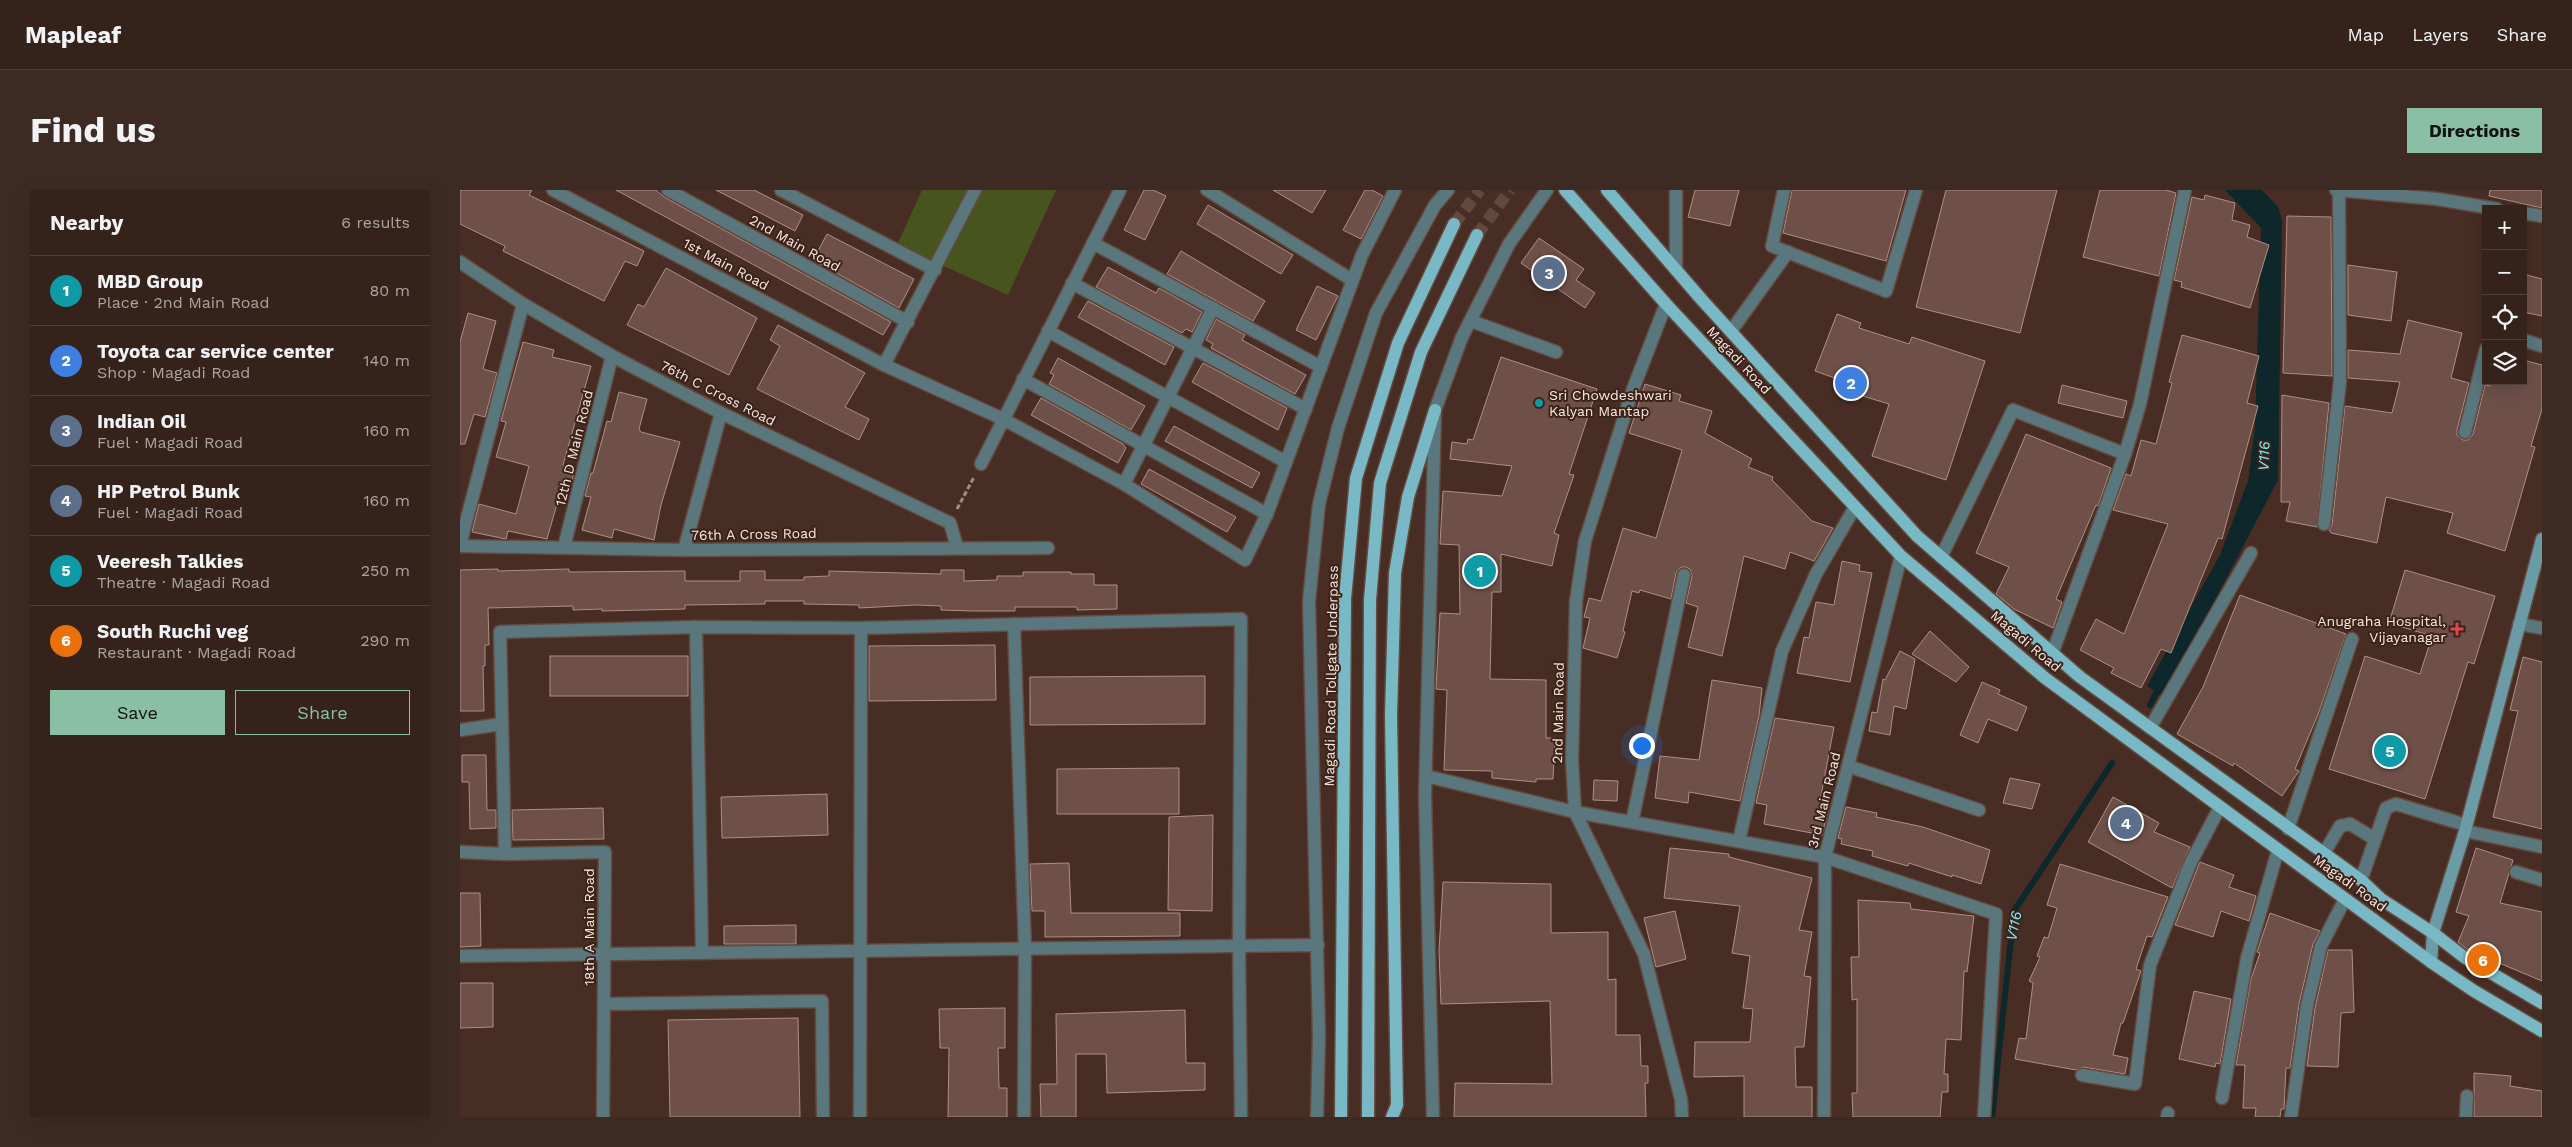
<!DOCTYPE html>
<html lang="en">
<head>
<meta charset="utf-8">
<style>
	:root { --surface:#35221a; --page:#3d2a23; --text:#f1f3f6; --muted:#aaa4a2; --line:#4f3f39; --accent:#8abfa5 }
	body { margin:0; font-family:"Work Sans",sans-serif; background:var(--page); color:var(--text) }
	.controls { position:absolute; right:15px; top:15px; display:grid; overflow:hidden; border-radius:0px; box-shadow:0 5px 20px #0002 }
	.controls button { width:45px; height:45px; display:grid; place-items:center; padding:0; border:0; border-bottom:1px solid var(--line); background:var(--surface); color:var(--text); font:25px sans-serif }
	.you { position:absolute; left:1181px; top:555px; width:18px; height:18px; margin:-12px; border:4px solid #fff; border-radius:50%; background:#1a73e8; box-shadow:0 0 0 8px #1a73e833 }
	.badge { display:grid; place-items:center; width:32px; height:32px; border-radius:50%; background:var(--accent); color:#fff; font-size:16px; font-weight:700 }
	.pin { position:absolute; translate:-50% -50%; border:2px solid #fff; box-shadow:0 1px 5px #0006 }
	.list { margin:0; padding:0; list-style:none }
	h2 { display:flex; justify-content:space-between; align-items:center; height:65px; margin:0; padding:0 20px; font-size:21px }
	h2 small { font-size:16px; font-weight:400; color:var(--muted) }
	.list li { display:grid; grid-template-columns:32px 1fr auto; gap:15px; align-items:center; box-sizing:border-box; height:70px; padding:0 20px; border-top:1px solid var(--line) }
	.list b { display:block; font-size:19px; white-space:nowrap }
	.list p { margin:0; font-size:16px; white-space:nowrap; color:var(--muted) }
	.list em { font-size:16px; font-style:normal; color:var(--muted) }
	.actions { display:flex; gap:10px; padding:15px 20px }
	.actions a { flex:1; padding:11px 0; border:1px solid var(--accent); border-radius:0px; text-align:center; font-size:18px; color:var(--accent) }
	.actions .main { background:var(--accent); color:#111 }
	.icon { flex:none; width:28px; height:28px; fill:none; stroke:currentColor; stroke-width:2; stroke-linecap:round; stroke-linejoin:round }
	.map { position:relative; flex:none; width:2082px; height:927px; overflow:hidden; border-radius:0px }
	header { display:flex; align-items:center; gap:30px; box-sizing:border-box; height:70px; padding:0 25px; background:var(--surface); border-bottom:1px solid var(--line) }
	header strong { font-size:24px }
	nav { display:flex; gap:28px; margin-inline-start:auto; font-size:18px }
	.intro { display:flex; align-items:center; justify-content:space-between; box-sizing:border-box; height:120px; padding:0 30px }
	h1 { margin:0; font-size:35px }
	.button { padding:12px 22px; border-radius:0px; background:var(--accent); color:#111; font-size:18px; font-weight:700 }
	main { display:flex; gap:30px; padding:0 30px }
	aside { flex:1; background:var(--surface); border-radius:0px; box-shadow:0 5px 20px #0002 }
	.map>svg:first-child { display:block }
	.green { fill:#47541e }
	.water { fill:#0d272a }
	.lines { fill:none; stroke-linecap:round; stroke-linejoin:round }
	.stream { stroke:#0d272a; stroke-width:6 }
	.building { fill:#6e5048; stroke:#af8e86 }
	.primary-tunnel { stroke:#62493f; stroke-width:12; stroke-dasharray:12 6; stroke-linecap:butt }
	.service-casing { stroke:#634b41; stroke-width:15 }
	.minor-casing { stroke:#634b41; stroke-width:15 }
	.tertiary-casing { stroke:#634b41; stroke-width:15 }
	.secondary-casing { stroke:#634b41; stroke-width:15 }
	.primary-casing { stroke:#634b41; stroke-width:15 }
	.path { stroke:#a38d85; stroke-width:3; stroke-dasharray:5 2.5; stroke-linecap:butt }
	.service { stroke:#59777d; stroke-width:12 }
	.minor { stroke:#59777d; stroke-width:12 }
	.tertiary { stroke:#59777d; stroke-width:12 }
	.secondary { stroke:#6b9ca6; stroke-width:12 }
	.primary { stroke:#79b9c6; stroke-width:12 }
	.culture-dot { fill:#0f9aa8; stroke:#3c2319; stroke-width:2 }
	.health-dot { fill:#e0444e; stroke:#3c2319; stroke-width:2 }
	.labels { text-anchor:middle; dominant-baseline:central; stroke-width:4; stroke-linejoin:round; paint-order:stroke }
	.street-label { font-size:14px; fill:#f8e7e0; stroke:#3c2319 }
	.poi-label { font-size:14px; fill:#f8e7e0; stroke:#3c2319; text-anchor:start }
	.water-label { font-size:15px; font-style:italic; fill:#76eefd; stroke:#3c2319 }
</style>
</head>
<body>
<header>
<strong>Mapleaf</strong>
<nav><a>Map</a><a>Layers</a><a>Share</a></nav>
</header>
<div class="intro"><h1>Find us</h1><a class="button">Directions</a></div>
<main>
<aside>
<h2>Nearby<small>6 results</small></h2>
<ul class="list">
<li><span class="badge" style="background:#0f9aa8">1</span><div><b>MBD Group</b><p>Place · 2nd Main Road</p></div><em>80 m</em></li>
<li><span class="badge" style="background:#3f7fe0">2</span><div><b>Toyota car service center</b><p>Shop · Magadi Road</p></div><em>140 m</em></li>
<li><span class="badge" style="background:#5c6f8a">3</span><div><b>Indian Oil</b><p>Fuel · Magadi Road</p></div><em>160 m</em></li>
<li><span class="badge" style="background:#5c6f8a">4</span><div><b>HP Petrol Bunk</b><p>Fuel · Magadi Road</p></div><em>160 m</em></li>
<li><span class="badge" style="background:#0f9aa8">5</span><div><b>Veeresh Talkies</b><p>Theatre · Magadi Road</p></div><em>250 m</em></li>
<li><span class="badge" style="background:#e8710a">6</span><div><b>South Ruchi veg</b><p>Restaurant · Magadi Road</p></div><em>290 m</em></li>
</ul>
<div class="actions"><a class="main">Save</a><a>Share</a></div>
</aside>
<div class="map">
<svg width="2082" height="927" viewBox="0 0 2082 927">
	<rect width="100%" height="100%" fill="#472d23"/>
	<path class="green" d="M462,0H596L548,105L437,55Z"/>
	<path class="water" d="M1765,0H1802L1818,17L1822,30L1818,290L1704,507L1687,496L1760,365L1788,291L1795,238L1801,38Z"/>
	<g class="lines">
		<g class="stream">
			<path d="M1690,515L1700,496"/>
			<path d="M1532,927L1554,721L1652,573"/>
		</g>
	</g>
	<g class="building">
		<path d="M0,0H72L69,5L184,61L177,76L165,71L144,111L43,61L45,56L0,34Z"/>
		<path d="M156,0H196L204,7L431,132L423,145Z"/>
		<path d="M256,0H294L343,25L335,41Z"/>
		<path d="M684,0H693L706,6L685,50L664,40Z"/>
		<path d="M813,0H866L852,23Z"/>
		<path d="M905,0H912L923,6L901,49L883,40Z"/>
		<path d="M1235,0H1279L1270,36L1228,27Z"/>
		<path d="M1332,0H1446L1426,71L1323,43Z"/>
		<path d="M1486,0H1597L1560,143L1456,117Z"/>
		<path d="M1640,0H1706L1716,3L1699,86L1623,67Z"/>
		<path d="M2030,0H2082V18L2029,6Z"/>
		<path d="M1745,5L1775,13L1772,30L1790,35L1787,47L1809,55L1790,118L1721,97L1722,92L1714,90L1732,7L1744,10Z"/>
		<path d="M748,15L833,65L821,84L737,34Z"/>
		<path d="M1827,26L1871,27L1872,186L1823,183Z"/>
		<path d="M367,44L454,89L439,118L353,70Z"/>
		<path d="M1079,48L1124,79L1116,90L1135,103L1125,118L1061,73Z"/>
		<path d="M721,61L805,111L793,131L707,84Z"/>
		<path d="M1888,75L1937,82L1931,131L1888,125Z"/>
		<path d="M648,77L696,103L699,98L742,122L732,142L726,139L722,143L636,97Z"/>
		<path d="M206,78L297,128L269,185L167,135L178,114L184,117Z"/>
		<path d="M2063,84L2082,89V126L2063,122Z"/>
		<path d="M857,96L878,106L856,150L836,140Z"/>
		<path d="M628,111L714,157L705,175L618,127Z"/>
		<path d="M8,123L36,131L23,179L37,183L25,227L14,224L5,254H0V152Z"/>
		<path d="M1377,124L1401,133L1399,138L1449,154L1452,147L1525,171L1486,290L1412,266L1429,214L1383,200L1386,192L1355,181Z"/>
		<path d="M756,129L785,145L782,150L846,185L835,204L751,158L753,154L746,150Z"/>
		<path d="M1948,130L2002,143L1991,188L2009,193L1997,240V245L2003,250H2008L2013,244L2025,195L2030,196L2032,191H2063V170L2082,175V219L2071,256L2075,257L2045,361L1987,343L1993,323L1926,307L1917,353L1871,343L1869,340L1872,335L1885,216L1932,223L1940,192L1888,188V160L1940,164Z"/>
		<path d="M318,135L405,183L385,217L409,229L399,250L297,199L320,156L310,150Z"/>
		<path d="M1722,145L1799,166L1787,213L1798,216L1762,349L1758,348L1711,463L1701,459L1681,498L1651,483L1654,478L1620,460L1636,429L1664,444L1708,334L1653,320L1666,284L1671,286L1681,250L1696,254L1712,193L1709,192Z"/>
		<path d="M63,152L94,160L92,167L131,176L103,275L115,279L109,302L101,300L87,349L48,341L46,349L12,342L19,314L56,324L69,276L36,267L46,232L41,231Z"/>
		<path d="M1041,167L1137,199L1109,284L1114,285L1094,343L1099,345L1092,376L1041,364V402H1032L1030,489L1086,490V548H1095L1093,589H1076V592L1032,588V581L984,580L987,500L976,499L980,423L1000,424L999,355L980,354L983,301L1042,306L1052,276L990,269L992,252L1007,254L1008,249L1013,250Z"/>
		<path d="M598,168L685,216L671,240L589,194L594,185L590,183Z"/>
		<path d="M743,173L827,218L818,240L732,192Z"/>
		<path d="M1185,194L1221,205L1219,211L1252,221L1245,243L1292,269L1288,277L1313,287L1312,290L1352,331L1373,338L1354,371L1330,362L1325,379L1284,366L1262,466L1228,457L1238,417L1226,413L1232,386L1230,379L1225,377H1221L1216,383L1211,409L1180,400L1179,403L1172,401L1163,441L1165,442L1157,468L1123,458L1130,428L1124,427L1129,408L1141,411L1163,338L1196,348L1222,260L1169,243Z"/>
		<path d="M1602,195L1667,211L1663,228L1598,213Z"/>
		<path d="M159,202L187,209L179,239L181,242L220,252L201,315L194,350L154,339L152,348L122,340L131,307L125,306L131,283H133L147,231L151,232Z"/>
		<path d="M1822,205L1869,213L1857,337L1826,331L1830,312H1821Z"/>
		<path d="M581,208L663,254L666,258L658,273L571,225Z"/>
		<path d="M714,236L800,283L792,298L705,251Z"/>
		<path d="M1566,244L1651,278L1638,316L1636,315L1596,409L1602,412L1593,438L1554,419L1536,404L1549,377L1516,363Z"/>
		<path d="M689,279L776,327L767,342L681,294Z"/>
		<path d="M1382,371L1400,375L1399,381L1412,383L1390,492L1337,483L1344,447L1349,448L1356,412L1374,415Z"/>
		<path d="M38,379V381L109,379V382L225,381V391H280V381H305V390H344V387L369,386V381L481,384V380H504V391L537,390V386H563V382H611V384H634V395H657V419L617,420V417H555V421H512L481,420V416L456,415L399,418V415L344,414V411H305V414L225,415V419L142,421V419L113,420V416L28,418L29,455H25V476H23L24,521H0V380Z"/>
		<path d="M1945,380L2035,406L2014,474L2008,472L1965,609L1869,579L1905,466L1960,484L1972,446L1929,433Z"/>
		<path d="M1780,405L1886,444L1859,522L1835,579L1839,581L1822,606L1774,573L1773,576L1717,544L1743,497Z"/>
		<path d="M1470,441L1509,477L1496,492L1452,464Z"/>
		<path d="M535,455L536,510L409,511V456Z"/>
		<path d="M1440,461L1455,469L1446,519L1434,516L1430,545L1409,541L1412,522L1417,523L1423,489L1425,490Z"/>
		<rect x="90" y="466" width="138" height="40"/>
		<path d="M2063,467L2082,472V639L2033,627L2058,521L2050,520Z"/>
		<path d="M745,486V534L570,535V487Z"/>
		<path d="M1252,490L1302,498L1299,526L1280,611L1229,602L1228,613L1195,608L1200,566L1239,570Z"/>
		<path d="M1522,492L1540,500L1538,504L1567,517L1557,541L1528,529L1518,553L1500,545Z"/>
		<path d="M1315,528L1374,537L1360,611L1370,613L1362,645L1304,634L1307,615L1296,613Z"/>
		<path d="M2,565H26L27,620H36V638L10,639L9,592H2Z"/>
		<path d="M719,578V624H597V579Z"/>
		<path d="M1550,588L1580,594L1572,619L1543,613Z"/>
		<path d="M1134,590L1158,591L1157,611L1133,610Z"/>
		<path d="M367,604L368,645L262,648L261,607Z"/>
		<path d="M1653,607L1699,633L1694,642L1730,657L1712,698L1628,652Z"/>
		<path d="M1386,617L1417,623L1416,627L1463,637L1530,660L1521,694L1492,685V687L1449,673L1448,676L1412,666L1413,661L1381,654L1382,649L1378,648Z"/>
		<path d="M143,618L144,649L53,650L52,620Z"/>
		<path d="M753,625L752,721L708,720L709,627Z"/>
		<path d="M1210,658L1269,664V667L1352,688L1339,740L1352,742L1344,786L1351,787L1344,857H1335L1336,897H1352V927H1284V886L1234,887L1235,852H1290L1293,819L1283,818L1290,766L1272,763L1280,716L1204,708Z"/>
		<path d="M2016,658L2053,670L2040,713L2082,722V791L2008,760L1998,752L2009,726L1996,722Z"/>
		<path d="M1740,672L1774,685L1769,697L1796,706L1789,731L1761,721L1753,747L1715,735Z"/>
		<path d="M609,673L611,723H720V746L585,747V721H572L570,674Z"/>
		<path d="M1600,674L1708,707L1692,747L1687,746L1676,779L1681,781L1663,833H1661L1653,865L1668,868L1665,884L1623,877L1616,880L1555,869L1559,848L1566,849L1573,793L1569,791L1580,767L1577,766L1584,747L1588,748L1597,718L1587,715Z"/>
		<path d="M983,692L1091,694V743L1148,742V790L1156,789V845H1180L1181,876H1188V893H1185L1186,927H994L995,893L1092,894L1090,811L981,814L979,761Z"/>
		<path d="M0,703H20L21,756L0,757Z"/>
		<path d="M1398,710L1450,713L1451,719L1514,726L1507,782L1504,781L1501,850L1486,849L1484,884H1488V902H1482L1480,927H1393L1392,903H1397V809L1392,810L1391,767H1399Z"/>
		<path d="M1215,721L1226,769L1196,777L1184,728Z"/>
		<path d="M1810,723L1860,741L1853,754L1839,814L1830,878H1826L1824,919H1821L1820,927H1795L1796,918H1783L1785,875H1776L1791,789L1800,763L1797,762Z"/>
		<path d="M336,735V754H264V736Z"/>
		<path d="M1868,760H1892L1894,822L1881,823L1878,877L1847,876L1855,818Z"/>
		<path d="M0,793H33V837L0,838Z"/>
		<path d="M1734,801L1771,809L1760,874L1756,873L1755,877L1719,869Z"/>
		<path d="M545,818V858H538L539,898H547V927H488L489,858H480L479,819Z"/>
		<path d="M725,820L726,873H745V900L647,903L646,864H616V927H581L580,894H597L596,824Z"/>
		<path d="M338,828L340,927H210L208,830Z"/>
		<path d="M2014,883L2051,886L2050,896L2082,901V927H2014Z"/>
	</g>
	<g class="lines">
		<g class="primary-tunnel">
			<path d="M994,34L1020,0"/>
			<path d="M1017,45L1050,0"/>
		</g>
		<defs>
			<g id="service">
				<path d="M1216,0V79"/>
				<path d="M1011,131L1096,162"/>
				<path d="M2063,150L2082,156"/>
				<path d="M2005,242L2026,159"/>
				<path d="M1481,367L1553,220L1665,264"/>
				<path d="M1828,639L1892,449"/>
				<path d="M1863,665L1880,636L1890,634L1915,649"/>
				<path d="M2056,682L2082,690"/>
				<path d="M1901,690L1926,618L1936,614L2006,635"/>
				<path d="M144,814L362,811L363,927"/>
			</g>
			<g id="minor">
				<path d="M93,0L424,175L543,229L664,294L785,370L807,324L902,65L935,0"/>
				<path d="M208,0L448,132"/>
				<path d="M321,0L475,80"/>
				<path d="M747,0L892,90"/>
				<path d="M1324,0L1312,56L1426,101L1456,0"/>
				<path d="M1876,0L1977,9L2037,19"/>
				<path d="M2063,23L2082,26"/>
				<path d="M633,53L861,177"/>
				<path d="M0,72L63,114L152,166L261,223L490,333L497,357"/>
				<path d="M612,93L846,219"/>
				<path d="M1206,114L1173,199L1125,351L1116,411L1112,571L1115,622L1184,764L1221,909L1222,927"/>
				<path d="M588,141L826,272"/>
				<path d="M1271,141L1328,62"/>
				<path d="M424,175L515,0"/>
				<path d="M563,189L807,324"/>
				<path d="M521,274L660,0"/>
				<path d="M664,294L753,118"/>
				<path d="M1864,334L1880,191L1879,1"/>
				<path d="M0,355L63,114"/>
				<path d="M0,356L224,360L588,358"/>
				<path d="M104,357L152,166"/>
				<path d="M224,360L261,223"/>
				<path d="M554,434L565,759L564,927"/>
				<path d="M2059,434L2082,438"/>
				<path d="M236,437L242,763"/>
				<path d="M1592,464L1665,264L1680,214L1725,0"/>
				<path d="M1690,538L1791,363"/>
				<path d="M0,540L42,534"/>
				<path d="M1388,576L1519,620"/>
				<path d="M966,586L1115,622L1365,667L1536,724L1524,927"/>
				<path d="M1172,632L1224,385"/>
				<path d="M2005,641L2082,657"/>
				<path d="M1279,651L1322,461L1356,384L1395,317"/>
				<path d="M0,662L45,664L145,662L143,927"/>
				<path d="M45,664L40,442L236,437L401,438L781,429L779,756L781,927"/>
				<path d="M0,766L858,755"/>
				<path d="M1622,885L1675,894L1690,775L1731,672L1760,617"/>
				<path d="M1762,908L1787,768L1818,660"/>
				<path d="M400,927L401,438"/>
				<path d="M1364,927L1365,667L1441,366"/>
				<path d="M1707,927L1708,923"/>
				<path d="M1831,927L1847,816L1861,756L1885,709"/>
				<path d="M2006,927L2007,906"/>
			</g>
			<g id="tertiary">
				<path d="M857,927L859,846L849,411L859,314L878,238L916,123L975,15L988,0"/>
				<path d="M973,927L965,606L975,220L1002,147L1049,54L1087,0"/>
			</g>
			<path id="secondary" d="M1971,772L1973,743L2005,641L2082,349"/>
			<g id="primary">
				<path d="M1105,0L1206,114L1441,366L1585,488L1971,772L2014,801L2082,841"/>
				<path d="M1147,0L1242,110L1457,346L1620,487L1901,690L1921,709L1973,743L2004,767L2082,813"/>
				<path d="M881,927L885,409L896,288L938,153L994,34"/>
				<path d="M908,927L910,410L920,293L961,162L1017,45"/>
				<path d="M932,927L937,915L931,525L935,383L948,307L975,220"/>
			</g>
		</defs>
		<use href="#service" class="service-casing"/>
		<use href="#minor" class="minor-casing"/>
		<use href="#tertiary" class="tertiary-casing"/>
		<use href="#secondary" class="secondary-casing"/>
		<use href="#primary" class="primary-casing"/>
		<path class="path" d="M497,319L514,287"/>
		<use href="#service" class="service"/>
		<use href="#minor" class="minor"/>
		<use href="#tertiary" class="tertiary"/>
		<use href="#secondary" class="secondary"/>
		<use href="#primary" class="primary"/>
	</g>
	<circle class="culture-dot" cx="1079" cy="213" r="5"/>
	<path class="health-dot" d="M1994.5 431.5h5v5h5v5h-5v5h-5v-5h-5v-5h5z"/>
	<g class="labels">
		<g class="street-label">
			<text transform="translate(335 53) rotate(29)">2nd Main Road</text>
			<text transform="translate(266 74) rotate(28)">1st Main Road</text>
			<text transform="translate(1279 170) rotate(47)">Magadi Road</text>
			<text transform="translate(258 203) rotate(27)">76th C Cross Road</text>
			<text transform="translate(114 258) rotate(-76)">12th D Main Road</text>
			<text transform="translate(294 344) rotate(-1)">76th A Cross Road</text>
			<text transform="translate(1566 451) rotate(40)">Magadi Road</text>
			<text transform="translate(871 486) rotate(-89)">Magadi Road Tollgate Underpass</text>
			<text transform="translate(1098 523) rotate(-89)">2nd Main Road</text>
			<text transform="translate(1364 610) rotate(-76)">3rd Main Road</text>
			<text transform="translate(1890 693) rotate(36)">Magadi Road</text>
			<text transform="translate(129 737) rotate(-90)">18th A Main Road</text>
		</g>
		<g class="poi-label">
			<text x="1089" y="205">Sri Chowdeshwari<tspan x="1089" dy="16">Kalyan Mantap</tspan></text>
			<text x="1986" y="431" text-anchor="end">Anugraha Hospital,<tspan x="1986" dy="16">Vijayanagar</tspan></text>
		</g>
		<g class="water-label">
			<text transform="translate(1804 266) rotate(-88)">V116</text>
			<text transform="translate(1554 736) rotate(-79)">V116</text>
		</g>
	</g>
</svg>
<div class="controls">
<button>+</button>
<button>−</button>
<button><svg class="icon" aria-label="locate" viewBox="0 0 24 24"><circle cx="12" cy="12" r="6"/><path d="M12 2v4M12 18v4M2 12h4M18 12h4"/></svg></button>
<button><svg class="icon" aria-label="layers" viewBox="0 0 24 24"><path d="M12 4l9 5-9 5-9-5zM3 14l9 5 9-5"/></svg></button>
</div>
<div class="you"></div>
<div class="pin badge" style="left:1020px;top:381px;background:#0f9aa8">1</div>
<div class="pin badge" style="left:1391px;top:193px;background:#3f7fe0">2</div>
<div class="pin badge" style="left:1089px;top:83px;background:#5c6f8a">3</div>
<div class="pin badge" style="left:1666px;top:633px;background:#5c6f8a">4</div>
<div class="pin badge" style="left:1930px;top:561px;background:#0f9aa8">5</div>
<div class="pin badge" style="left:2023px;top:770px;background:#e8710a">6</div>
</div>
</main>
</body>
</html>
